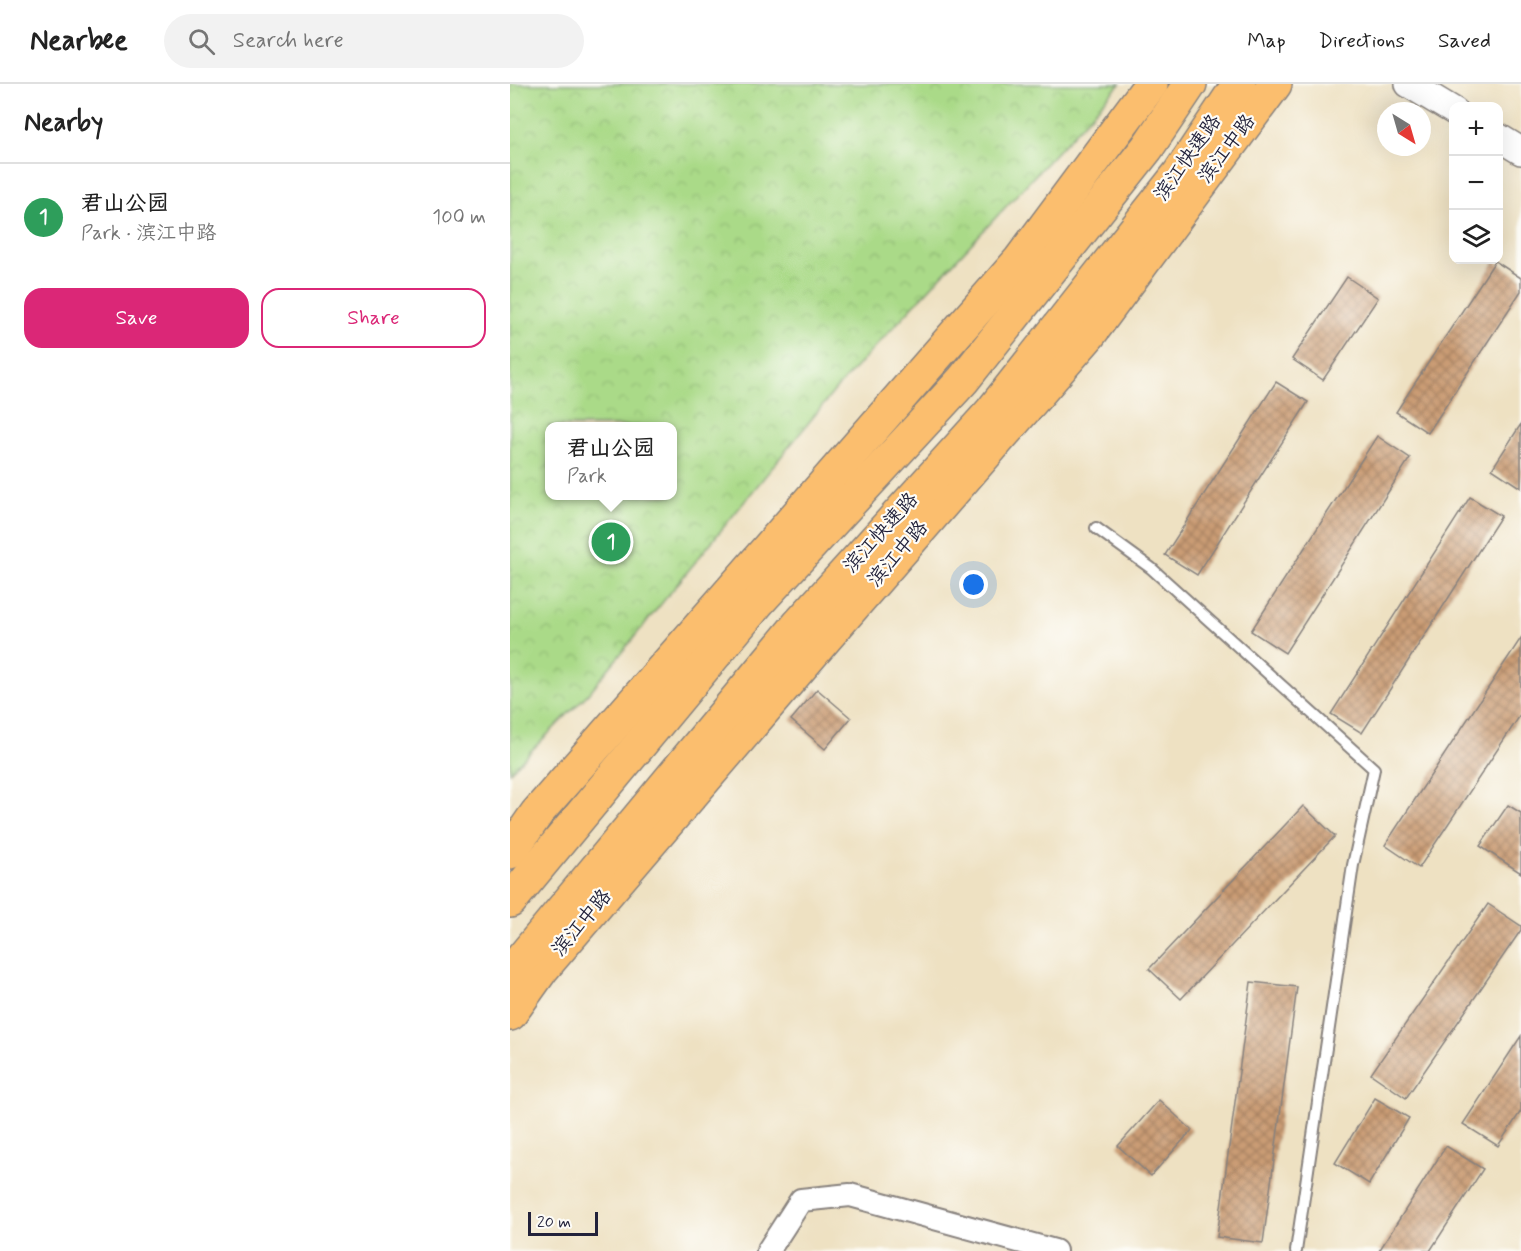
<!DOCTYPE html>
<html lang="en">
<head>
<meta charset="utf-8">
<style>
	:root { --surface:#fff; --page:#f2f2f2; --text:#222; --muted:#767676; --line:#e0e0e0; --accent:#db2777 }
	body { margin:0; font-family:Mynerve,"LXGW WenKai TC",sans-serif; background:var(--page); color:var(--text) }
	.controls { position:absolute; right:18px; top:18px; display:grid; overflow:hidden; border-radius:12px; box-shadow:0 6px 24px #0002 }
	.controls button { width:54px; height:54px; display:grid; place-items:center; padding:0; border:0; border-bottom:2px solid var(--line); background:var(--surface); color:var(--text); font:30px sans-serif }
	.compass { position:absolute; left:867px; top:18px; width:54px; height:54px; border-radius:50%; background:var(--surface); box-shadow:0 6px 24px #0002; rotate:143deg }
	.scale { position:absolute; left:18px; bottom:15px; width:70px; box-sizing:border-box; padding-left:6px; border:3px solid #22223b; border-top:0; font-size:16px; line-height:21px; white-space:nowrap; color:#22223b; -webkit-text-stroke:4px #fdfcf7; paint-order:stroke }
	.you { position:absolute; left:464px; top:501px; width:21px; height:21px; margin:-15px; border:4px solid #fff; border-radius:50%; background:#1a73e8; box-shadow:0 0 0 9px #1a73e833 }
	.badge { display:grid; place-items:center; width:39px; height:39px; border-radius:50%; background:var(--accent); color:#fff; font-size:20px; font-weight:700 }
	.pin { position:absolute; translate:-50% -50%; border:3px solid #fff; box-shadow:0 2px 6px #0006 }
	.popup { position:absolute; left:35px; top:338px; width:132px; height:78px; box-sizing:border-box; display:grid; place-content:center; border-radius:12px; background:var(--surface); filter:drop-shadow(0 2px 4px #0005); font-size:20px; white-space:nowrap; color:var(--muted) }
	.popup b { font-size:22px; color:var(--text) }
	.popup::after { content:''; position:absolute; left:50%; top:100%; margin-left:-12px; border:12px solid transparent; border-top-color:var(--surface) }
	.list { margin:0; padding:0; list-style:none }
	h2 { display:flex; justify-content:space-between; align-items:center; height:78px; margin:0; padding:0 24px; font-size:26px }
	h2 small { font-size:20px; font-weight:400; color:var(--muted) }
	.list li { display:grid; grid-template-columns:39px 1fr auto; gap:18px; align-items:center; box-sizing:border-box; height:108px; padding:0 24px; border-top:2px solid var(--line) }
	.list b { display:block; font-size:22px; white-space:nowrap }
	.list p { margin:0; font-size:20px; white-space:nowrap; color:var(--muted) }
	.list em { font-size:20px; font-style:normal; color:var(--muted) }
	.actions { display:flex; gap:12px; padding:18px 24px }
	.actions a { flex:1; padding:14px 0; border:2px solid var(--accent); border-radius:18px; text-align:center; font-size:21px; color:var(--accent) }
	.actions .main { background:var(--accent); color:#fff }
	.icon { flex:none; width:33px; height:33px; fill:none; stroke:currentColor; stroke-width:2; stroke-linecap:round; stroke-linejoin:round }
	.map { position:relative; flex:none; width:1011px; height:1167px; overflow:hidden }
	header { display:flex; align-items:center; gap:36px; box-sizing:border-box; height:84px; padding:0 30px; background:var(--surface); border-bottom:2px solid var(--line) }
	header strong { font-size:28px }
	nav { display:flex; gap:33px; margin-inline-start:auto; font-size:21px }
	.search { width:420px; height:54px; background:var(--page); display:flex; align-items:center; gap:15px; box-sizing:border-box; padding:0 21px; border-radius:33px; color:var(--muted); font-size:22px }
	main { display:flex }
	aside { flex:1; background:var(--surface) }
	.map>svg:first-child { display:block }
	.park { fill:url(#park-crowns); stroke:#667e62; stroke-width:1.5; fill-rule:evenodd }
	.building { fill:url(#building-cross-hatch) }
	.lines { fill:none; stroke-linecap:round; stroke-linejoin:round }
	.service-casing { stroke:#88827e; stroke-width:14 }
	.minor-casing { stroke:#88827e; stroke-width:26 }
	.tertiary-casing { stroke:#88827e; stroke-width:30 }
	.primary-casing { stroke:#88827e; stroke-width:36 }
	.trunk-casing { stroke:#88827e; stroke-width:36 }
	.service { stroke:#fff; stroke-width:10 }
	.minor { stroke:#fff; stroke-width:22 }
	.tertiary { stroke:#fff; stroke-width:27 }
	.primary { stroke:#fbbe6e; stroke-width:33 }
	.trunk { stroke:#fbbe6e; stroke-width:33 }
	.labels { text-anchor:middle; dominant-baseline:central; stroke-width:4.5; stroke-linejoin:round; paint-order:stroke }
	.street-label { font-size:20px; fill:#22223b; stroke:#fdfcf7 }
</style>
</head>
<body>
<header>
<strong>Nearbee</strong>
<div class="search"><svg class="icon" aria-label="search" viewBox="0 0 24 24"><circle cx="10" cy="10" r="6"/><path d="M15 15l6 6"/></svg>Search here</div>
<nav><a>Map</a><a>Directions</a><a>Saved</a></nav>
</header>
<main>
<aside>
<h2>Nearby<small></small></h2>
<ul class="list">
<li><span class="badge" style="background:#2e9e5b">1</span><div><b>君山公园</b><p>Park · 滨江中路</p></div><em>100 m</em></li>
</ul>
<div class="actions"><a class="main">Save</a><a>Share</a></div>
</aside>
<div class="map">
<svg width="1011" height="1167" viewBox="0 0 1011 1167">
	<defs>
		<pattern id="park-crowns" width="20" height="18" patternUnits="userSpaceOnUse" patternTransform="scale(1.5)"><rect width="20" height="18" fill="#aada88"/><path d="M2 6a3 3 0 1 1 6 0M12 15a3 3 0 1 1 6 0" fill="none" stroke="#92bb76"/></pattern>
		<pattern id="building-cross-hatch" width="8" height="8" patternUnits="userSpaceOnUse" patternTransform="scale(1.5)"><rect width="8" height="8" fill="#ca9c74"/><path d="M0 0l8 8M0 8l8-8" fill="none" stroke="#a47f60"/></pattern>
	</defs>
	<rect width="100%" height="100%" fill="#fdfcf7"/>
	<filter id="ink" filterUnits="userSpaceOnUse"><feTurbulence type="fractalNoise" baseFrequency=".0167" numOctaves="2"/><feDisplacementMap in="SourceGraphic" scale="12" xChannelSelector="R" yChannelSelector="G"/><feConvolveMatrix kernelMatrix="1 2 1 2 8 2 1 2 1" color-interpolation-filters="sRGB"/></filter>
	<filter id="wash" filterUnits="userSpaceOnUse"><feTurbulence type="fractalNoise" baseFrequency=".008" numOctaves="4" result="noise"/><feDisplacementMap in="SourceGraphic" scale="24" xChannelSelector="R" yChannelSelector="G"/><feGaussianBlur stdDeviation="1.35" result="paint"/><feColorMatrix in="noise" values="0 0 0 0 0 0 0 0 0 0 0 0 0 0 0 0 0 1.4 0 .05"/><feComposite in="paint" operator="in"/></filter>
	<g filter="url(#wash)">
		<rect width="100%" height="100%" fill="#eee1c2"/>
		<path class="park" d="M0,0H610L326,305L78,610L0,688ZM39,342H162V412H39Z"/>
		<g id="blocks">
			<g class="building">
				<path d="M985,177L1011,194V207L918,349L886,328Z"/>
				<path d="M837,193L868,214L813,296L782,275Z"/>
				<path d="M766,298L798,318L687,491L655,471Z"/>
				<path d="M1011,340V404L982,385Z"/>
				<path d="M867,352L900,374L775,569L741,547Z"/>
				<path d="M960,413L991,432L852,649L821,630Z"/>
				<path d="M1011,554V630L909,784L875,761Z"/>
				<path d="M307,605L341,634L315,665L281,636Z"/>
				<path d="M998,721L1011,729V789L970,762Z"/>
				<path d="M793,722L825,752L671,915L639,885Z"/>
				<path d="M978,820L1011,842V846L896,1014L861,990Z"/>
				<path d="M741,898L787,903L753,1159L707,1153Z"/>
				<path d="M1011,952V1027L988,1062L953,1040Z"/>
				<path d="M865,1014L899,1034L859,1100L825,1079Z"/>
				<path d="M649,1016L682,1046L641,1092L608,1062Z"/>
				<path d="M936,1062L973,1085L920,1167H869Z"/>
			</g>
		</g>
	</g>
	<g filter="url(#ink)">
		<use href="#blocks" fill-opacity="0" stroke="#88827e" stroke-width="1.5"/>
		<g class="lines">
			<defs>
				<path id="service" d="M586,444L641,484L864,685L843,781L786,1167"/>
				<path id="minor" d="M258,1167L291,1116L340,1111L545,1167"/>
				<g id="tertiary">
					<path d="M899,0L944,27"/>
					<path d="M988,53L1011,67"/>
				</g>
				<g id="primary">
					<path d="M0,768L27,729L510,176L641,0"/>
					<path d="M0,930L32,885L312,558L579,251L765,0"/>
				</g>
				<g id="trunk">
					<path d="M0,817L249,517L453,296L637,64L680,0"/>
					<path d="M0,889L289,540L482,327L669,90L729,0"/>
				</g>
			</defs>
			<use href="#service" class="service-casing"/>
			<use href="#minor" class="minor-casing"/>
			<use href="#tertiary" class="tertiary-casing"/>
			<use href="#primary" class="primary-casing"/>
			<use href="#trunk" class="trunk-casing"/>
			<use href="#service" class="service"/>
			<use href="#minor" class="minor"/>
			<use href="#tertiary" class="tertiary"/>
			<use href="#primary" class="primary"/>
			<use href="#trunk" class="trunk"/>
		</g>
	</g>
	<g class="labels">
		<g class="street-label">
			<text transform="translate(717 65) rotate(-53)">滨江中路</text>
			<text transform="translate(678 74) rotate(-55)">滨江快速路</text>
			<text transform="translate(371 449) rotate(-48)">滨江快速路</text>
			<text transform="translate(388 470) rotate(-49)">滨江中路</text>
			<text transform="translate(72 839) rotate(-50)">滨江中路</text>
		</g>
	</g>
</svg>
<div class="controls">
<button>+</button>
<button>−</button>
<button><svg class="icon" aria-label="layers" viewBox="0 0 24 24"><path d="M12 4l9 5-9 5-9-5zM3 14l9 5 9-5"/></svg></button>
</div>
<svg class="compass" viewBox="-18 -18 36 36"><path d="M0-13l5 13h-10z" fill="#e53935"/><path d="M0 13l5-13h-10z" fill="#767676"/></svg>
<div class="scale">20 m</div>
<div class="you"></div>
<div class="pin badge" style="left:101px;top:458px;background:#2e9e5b">1</div>
<div class="popup"><b>君山公园</b>Park</div>
</div>
</main>
</body>
</html>
